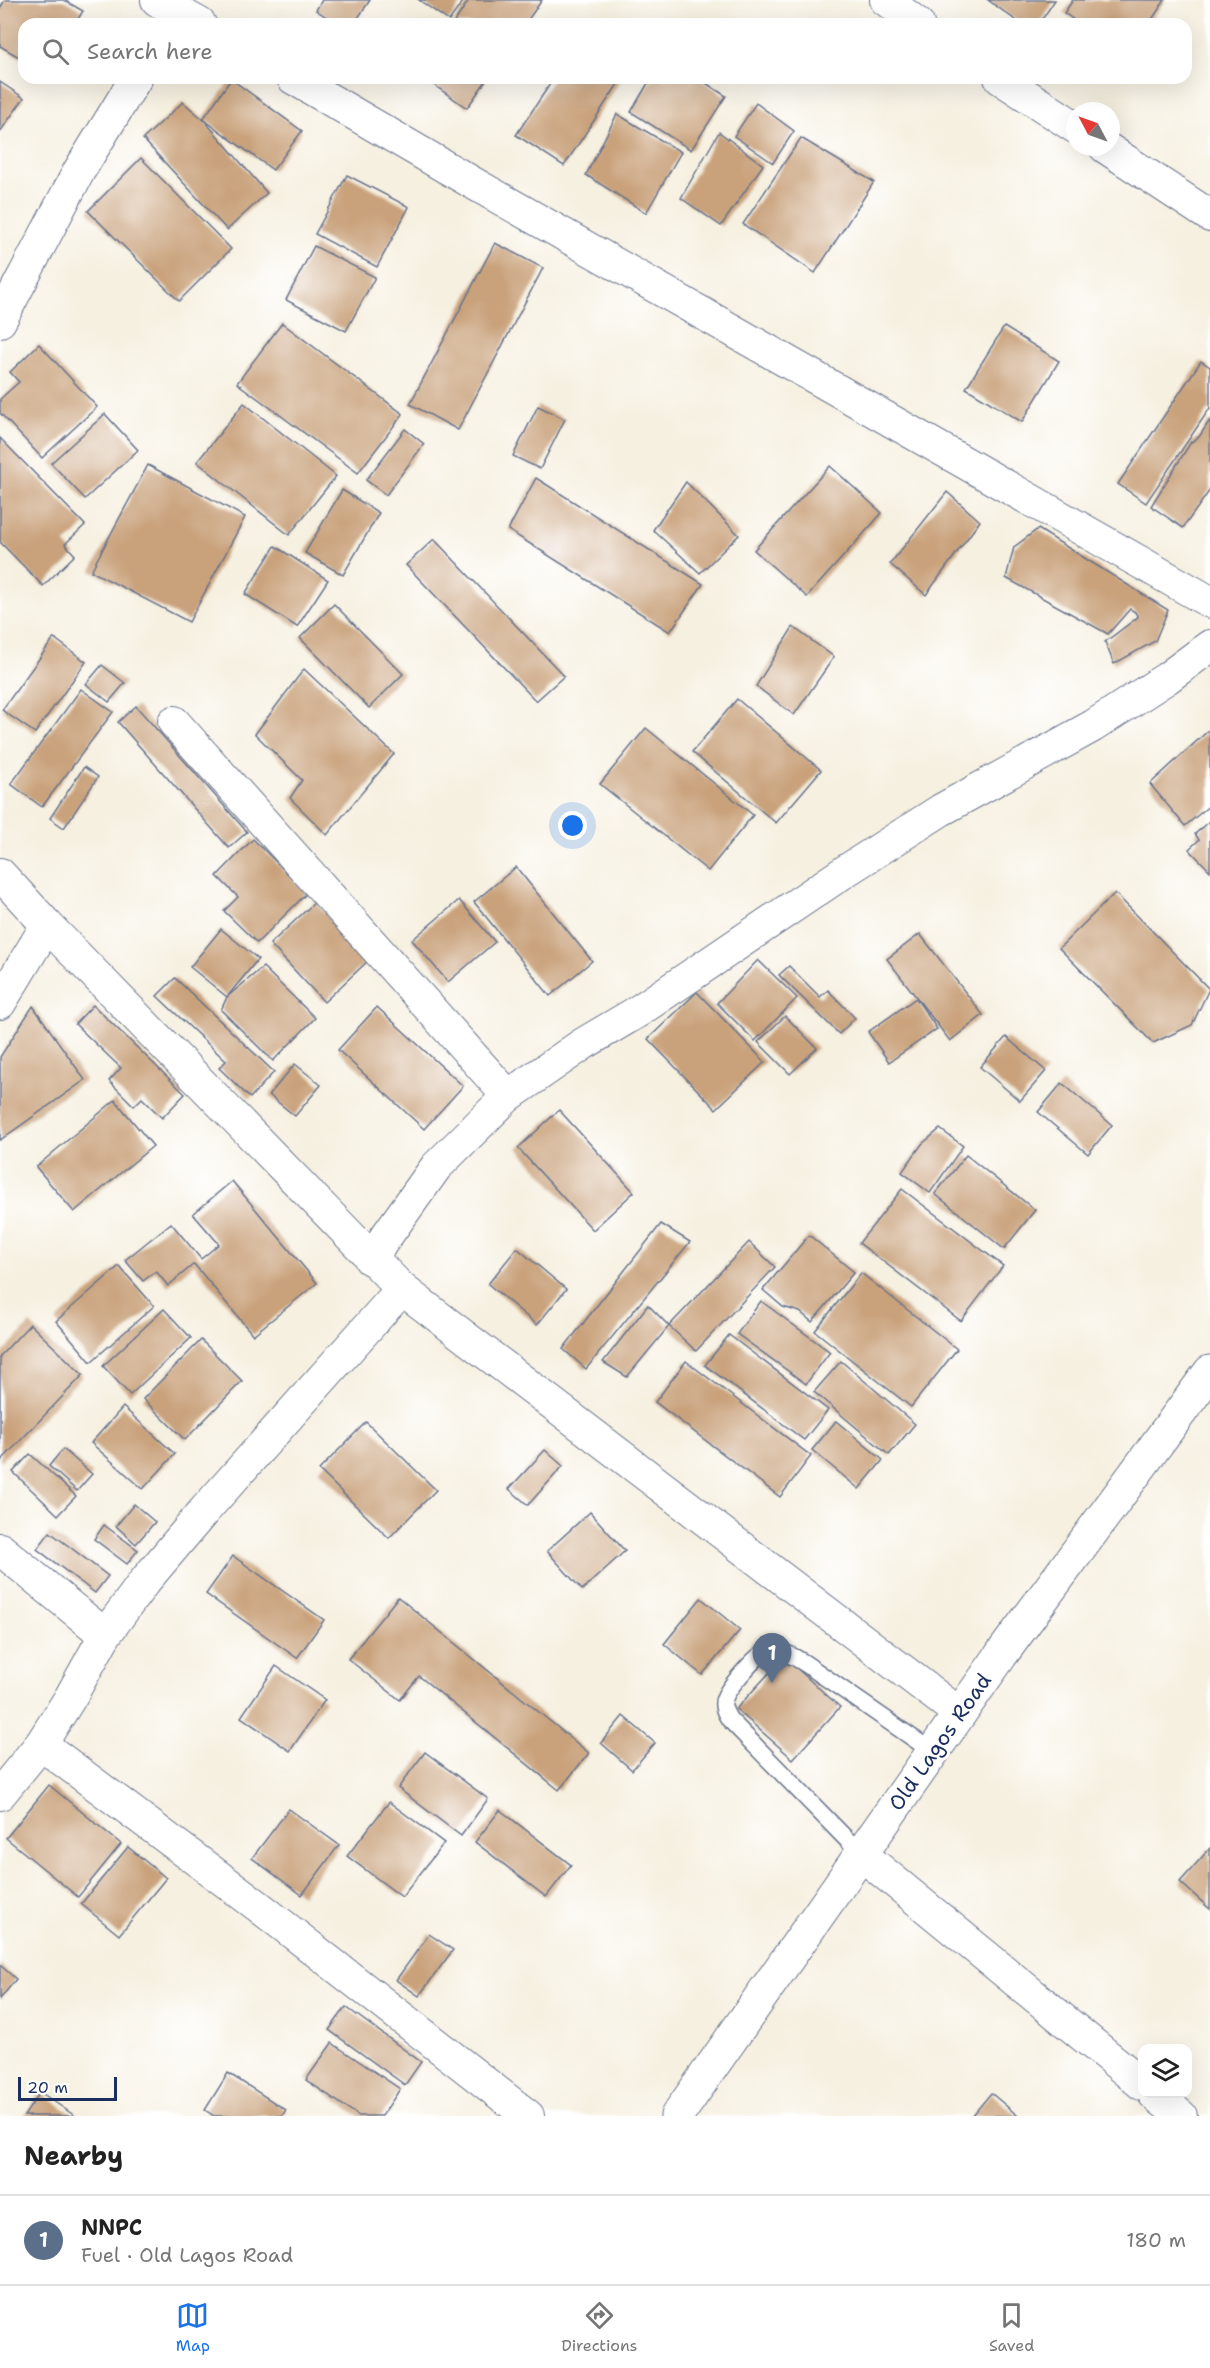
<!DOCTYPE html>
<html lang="en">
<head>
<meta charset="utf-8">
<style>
	:root { --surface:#fff; --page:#f6f6f6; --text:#222; --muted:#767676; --line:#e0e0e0; --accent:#1a73e8 }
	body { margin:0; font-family:"Shantell Sans",sans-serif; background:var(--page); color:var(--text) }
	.controls { position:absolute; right:18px; bottom:18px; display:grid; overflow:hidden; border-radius:12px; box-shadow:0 6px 24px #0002 }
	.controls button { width:54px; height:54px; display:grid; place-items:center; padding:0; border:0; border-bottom:2px solid var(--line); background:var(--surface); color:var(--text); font:30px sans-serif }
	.compass { position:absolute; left:1066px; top:102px; width:54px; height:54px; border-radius:50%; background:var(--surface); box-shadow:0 6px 24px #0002; rotate:311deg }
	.scale { position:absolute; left:18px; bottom:15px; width:99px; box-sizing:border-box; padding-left:6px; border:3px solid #1b2f5e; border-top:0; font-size:16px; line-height:21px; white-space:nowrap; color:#1b2f5e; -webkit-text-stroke:4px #fff; paint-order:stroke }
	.you { position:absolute; left:573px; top:826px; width:21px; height:21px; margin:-15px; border:4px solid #fff; border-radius:50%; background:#1a73e8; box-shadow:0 0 0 9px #1a73e833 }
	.badge { display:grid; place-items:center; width:39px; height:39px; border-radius:50%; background:var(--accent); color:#fff; font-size:20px; font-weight:700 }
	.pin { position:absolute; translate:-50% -50px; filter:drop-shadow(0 2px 3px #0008) }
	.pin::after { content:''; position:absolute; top:32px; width:21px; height:18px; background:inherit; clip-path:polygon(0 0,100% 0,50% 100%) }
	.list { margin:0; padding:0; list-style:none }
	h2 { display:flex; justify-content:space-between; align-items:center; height:78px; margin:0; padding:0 24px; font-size:26px }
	h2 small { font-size:20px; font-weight:400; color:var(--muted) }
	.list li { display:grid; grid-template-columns:39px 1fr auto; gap:18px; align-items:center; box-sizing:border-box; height:90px; padding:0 24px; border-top:2px solid var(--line) }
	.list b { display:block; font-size:22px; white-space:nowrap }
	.list p { margin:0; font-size:20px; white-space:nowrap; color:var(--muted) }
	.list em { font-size:20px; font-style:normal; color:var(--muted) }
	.icon { flex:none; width:33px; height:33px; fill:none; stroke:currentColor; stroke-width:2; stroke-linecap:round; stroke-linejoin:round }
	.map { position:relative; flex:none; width:1210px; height:2116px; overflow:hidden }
	.search { position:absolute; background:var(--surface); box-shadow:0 6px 24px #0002; left:18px; right:18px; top:18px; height:66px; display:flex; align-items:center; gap:15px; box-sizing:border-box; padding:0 21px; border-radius:18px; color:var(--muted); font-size:22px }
	.sheet { height:168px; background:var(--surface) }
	nav { display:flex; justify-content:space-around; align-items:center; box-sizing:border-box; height:84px; border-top:2px solid var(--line); background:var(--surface); font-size:16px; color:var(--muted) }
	nav a { display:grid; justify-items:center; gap:3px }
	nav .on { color:var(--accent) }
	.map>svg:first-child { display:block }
	.building { fill:#c9a27b }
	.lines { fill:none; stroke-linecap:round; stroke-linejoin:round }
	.service-casing { stroke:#68738c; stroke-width:19 }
	.minor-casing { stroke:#68738c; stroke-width:34 }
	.primary-casing { stroke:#68738c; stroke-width:35 }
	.service { stroke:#fff; stroke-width:16 }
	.minor { stroke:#fff; stroke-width:32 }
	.primary { stroke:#fff; stroke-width:33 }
	.labels { text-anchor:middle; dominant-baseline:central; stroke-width:6; stroke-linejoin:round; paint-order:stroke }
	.street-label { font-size:21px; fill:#1b2f5e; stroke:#fff }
</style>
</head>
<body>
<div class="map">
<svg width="1210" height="2116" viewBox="0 0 1210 2116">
	<rect width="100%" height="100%" fill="#fff"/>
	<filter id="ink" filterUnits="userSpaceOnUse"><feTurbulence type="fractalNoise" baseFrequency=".0167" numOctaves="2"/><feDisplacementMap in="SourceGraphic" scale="12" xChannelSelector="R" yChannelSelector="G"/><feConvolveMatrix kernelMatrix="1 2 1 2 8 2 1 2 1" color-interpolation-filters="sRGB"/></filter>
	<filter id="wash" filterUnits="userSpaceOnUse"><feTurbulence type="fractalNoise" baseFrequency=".008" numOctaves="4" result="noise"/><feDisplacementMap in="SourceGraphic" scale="24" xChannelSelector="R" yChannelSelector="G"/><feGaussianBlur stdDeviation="1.35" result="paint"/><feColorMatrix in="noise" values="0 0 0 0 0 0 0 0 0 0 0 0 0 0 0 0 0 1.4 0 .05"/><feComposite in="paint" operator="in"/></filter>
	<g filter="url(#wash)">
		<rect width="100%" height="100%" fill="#f6f0e0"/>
		<g id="blocks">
			<g class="building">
				<path d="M5,0H64L83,11L75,24H24V60L0,46V8Z"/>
				<path d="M322,0H370L354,24H337L316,10Z"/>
				<path d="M419,0H464L449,21Z"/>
				<path d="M469,0H542L525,24H453Z"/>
				<path d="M988,0H1055L1039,24H1021Z"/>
				<path d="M1073,0H1165L1149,24H1080L1064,13Z"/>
				<path d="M424,78H488L467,108Z"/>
				<path d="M554,78H622L564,166L516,135Z"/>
				<path d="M651,78H698L726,96L691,150L631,112Z"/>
				<path d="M231,79L302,131L273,170L203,119Z"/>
				<path d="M0,82L24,98L0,132Z"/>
				<path d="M183,102L203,119L267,193L227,230L143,139Z"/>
				<path d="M756,103L794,131L773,163L734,136Z"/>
				<path d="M617,114L681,152L646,213L586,175Z"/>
				<path d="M719,132L763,165L721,226L681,198Z"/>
				<path d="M801,138L874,182L815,273L743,224Z"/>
				<path d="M141,158L231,249L179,301L88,211Z"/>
				<path d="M347,175L409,207L377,267L315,234Z"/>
				<path d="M495,243L543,268L458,430L410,404Z"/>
				<path d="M314,246L375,277L346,331L286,300Z"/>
				<path d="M282,323L403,414L358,473L237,383Z"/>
				<path d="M1004,327L1059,361L1022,422L966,388Z"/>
				<path d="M39,344L97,407L42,458L0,413V399L19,382L10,372Z"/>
				<path d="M1201,361L1210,367V408L1146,503L1118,484Z"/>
				<path d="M244,403L336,476L289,535L197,462Z"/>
				<path d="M538,406L565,419L540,469L513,456Z"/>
				<path d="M105,414L138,450L85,499L51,463Z"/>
				<path d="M1210,420V490L1183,528L1151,506L1191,442L1199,437Z"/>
				<path d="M405,429L424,444L386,495L366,480Z"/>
				<path d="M0,438L85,525L65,544L75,555L43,586L0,542Z"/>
				<path d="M148,465L245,517L189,622L91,571Z"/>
				<path d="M830,466L882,513L807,597L754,550Z"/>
				<path d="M536,478L703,584L670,632L508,530Z"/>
				<path d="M686,482L739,535L700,573L653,530Z"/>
				<path d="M342,490L379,513L343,575L305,553Z"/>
				<path d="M947,492L980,521L926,595L890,564Z"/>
				<path d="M1038,529L1168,610L1155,641L1114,664L1105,642L1138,617L1135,612L1130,609L1108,634L1006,578L1014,547Z"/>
				<path d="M434,539L564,676L536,701L406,565Z"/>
				<path d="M275,546L328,580L297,627L245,594Z"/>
				<path d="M334,604L403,674L369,708L300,638Z"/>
				<path d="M793,627L834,657L794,715L756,686Z"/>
				<path d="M54,638L86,662L35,733L2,710Z"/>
				<path d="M102,665L125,683L109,702L86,684Z"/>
				<path d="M304,669L394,754L327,835L290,798L302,780L255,734Z"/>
				<path d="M81,689L113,712L42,807L11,784Z"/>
				<path d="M737,699L821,770L776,823L692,752Z"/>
				<path d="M136,706L247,832L229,848L118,722Z"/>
				<path d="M646,728L753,815L708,871L600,784Z"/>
				<path d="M1210,729V805L1185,826L1150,784Z"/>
				<path d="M84,767L98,777L64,828L50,818Z"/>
				<path d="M1210,821V871L1189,849L1199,840L1195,834Z"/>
				<path d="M253,839L307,893L257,943L224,911L238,897L217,876Z"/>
				<path d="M516,867L592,961L550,996L474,902Z"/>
				<path d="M1115,893L1209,989L1192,1025L1153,1043L1059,948Z"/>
				<path d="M459,900L495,942L448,982L412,940Z"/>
				<path d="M315,902L369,960L324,1002L270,944Z"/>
				<path d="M221,929L258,959L227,997L190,967Z"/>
				<path d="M920,934L983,1015L950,1041L887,959Z"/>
				<path d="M758,960L797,998L755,1041L717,1003Z"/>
				<path d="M789,966L820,997L828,990L855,1018L839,1034L779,975Z"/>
				<path d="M263,967L315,1018L273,1061L221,1010L227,997Z"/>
				<path d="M175,978L274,1072L250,1098L219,1068L226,1061L157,996Z"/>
				<path d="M697,992L765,1062L716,1109L648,1039Z"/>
				<path d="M916,998L937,1029L889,1062L868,1032Z"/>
				<path d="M93,1005L185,1094L162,1118L142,1098L134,1106L109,1081L121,1068L75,1024Z"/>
				<path d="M33,1006L85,1080L0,1140V1057Z"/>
				<path d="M377,1007L463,1086L424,1129L338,1050Z"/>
				<path d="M785,1016L817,1048L790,1074L758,1042Z"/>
				<path d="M1006,1037L1046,1071L1020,1101L980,1067Z"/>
				<path d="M295,1064L321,1085L295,1116L269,1095Z"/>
				<path d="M1062,1083L1112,1125L1088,1154L1038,1112Z"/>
				<path d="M115,1100L153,1146L74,1212L36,1167Z"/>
				<path d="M559,1110L634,1192L593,1230L518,1148Z"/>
				<path d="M940,1129L963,1146L930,1193L902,1172L922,1144Z"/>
				<path d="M966,1155L1035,1210L1004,1249L935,1194Z"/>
				<path d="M232,1181L317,1283L253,1335L194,1264L168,1286L156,1271L143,1281L125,1260L171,1223L201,1259L219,1244L193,1214Z"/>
				<path d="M902,1189L1003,1266L961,1321L859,1243Z"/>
				<path d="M661,1224L690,1242L586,1369L563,1349Z"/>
				<path d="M809,1235L854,1272L812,1322L800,1312L783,1307L763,1290Z"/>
				<path d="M749,1242L775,1267L696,1351L669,1326L627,1377L603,1362L648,1305L669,1326Z"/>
				<path d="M517,1248L566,1289L537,1325L488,1284Z"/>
				<path d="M119,1266L154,1306L91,1362L56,1321Z"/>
				<path d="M861,1273L957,1349L911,1407L815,1331Z"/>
				<path d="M761,1301L830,1352L806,1384L737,1334Z"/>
				<path d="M164,1309L191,1338L130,1395L103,1366Z"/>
				<path d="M30,1324L83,1375L0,1462V1356Z"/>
				<path d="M729,1335L828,1410L804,1440L705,1365Z"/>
				<path d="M201,1340L242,1381L185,1440L143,1399Z"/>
				<path d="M686,1361L811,1456L780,1497L655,1402Z"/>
				<path d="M841,1361L915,1424L889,1455L814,1392Z"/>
				<path d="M123,1407L175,1454L143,1489L91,1443Z"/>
				<path d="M836,1421L883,1460L859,1489L812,1450Z"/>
				<path d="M366,1422L436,1490L389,1538L319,1470Z"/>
				<path d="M63,1449L92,1474L77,1491L49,1466Z"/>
				<path d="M545,1450L563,1466L528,1505L509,1489Z"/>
				<path d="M30,1454L76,1496L58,1515L13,1472Z"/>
				<path d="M134,1504L155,1522L136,1544L116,1526Z"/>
				<path d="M590,1512L625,1551L582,1590L547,1551Z"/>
				<path d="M104,1525L138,1550L127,1564L94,1539Z"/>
				<path d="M50,1532L108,1576L95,1593L37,1549Z"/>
				<path d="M233,1556L324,1620L297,1658L206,1594Z"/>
				<path d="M398,1597L589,1753L559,1790L419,1676L400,1700L348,1659Z"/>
				<path d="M701,1598L740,1630L702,1675L664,1644Z"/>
				<path d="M784,1657L840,1707L793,1759L736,1709Z"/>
				<path d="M276,1666L325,1700L290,1751L241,1717Z"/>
				<path d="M623,1716L655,1743L632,1770L601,1743Z"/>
				<path d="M425,1752L488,1799L461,1836L398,1788Z"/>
				<path d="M49,1785L121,1844L78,1897L6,1838Z"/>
				<path d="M389,1802L444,1843L402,1897L347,1856Z"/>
				<path d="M289,1809L339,1845L302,1895L252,1858Z"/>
				<path d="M500,1810L571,1865L546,1897L475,1842Z"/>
				<path d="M128,1847L166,1878L119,1935L81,1904Z"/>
				<path d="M1210,1848V1909L1180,1882Z"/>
				<path d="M429,1934L453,1950L419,1996L396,1980Z"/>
				<path d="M0,1965L16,1979L0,1999Z"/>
				<path d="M346,2007L421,2062L405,2085L329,2030Z"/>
				<path d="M332,2043L400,2089L382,2116H359L306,2080Z"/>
				<path d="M228,2073L286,2110L282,2116H214L205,2110Z"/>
				<path d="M40,2092L75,2116H24Z"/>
				<path d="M991,2093L1018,2116H972Z"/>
			</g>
		</g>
	</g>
	<g filter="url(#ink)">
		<use href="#blocks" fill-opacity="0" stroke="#68738c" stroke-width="1.5"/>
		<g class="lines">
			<defs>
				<path id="service" d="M861,1854L729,1719C725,1712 721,1705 725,1697C729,1687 757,1654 766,1652C780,1648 795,1657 806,1664L933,1752"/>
				<g id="minor">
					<path d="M157,0L200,24"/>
					<path d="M886,0L918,24"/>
					<path d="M293,78L473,183L1210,602"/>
					<path d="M1000,78L1075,127"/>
					<path d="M1105,147L1210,216"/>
					<path d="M0,321L79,171L136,78"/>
					<path d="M174,722L508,1096"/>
					<path d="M0,874L47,925L402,1289L960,1714"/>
					<path d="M0,1003L47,925"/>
					<path d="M370,1259L436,1167L508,1096L583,1044L637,1012L847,870L941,810L1093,726L1167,678L1210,646"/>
					<path d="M0,1549L105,1635"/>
					<path d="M41,1744L258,1906L528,2116"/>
					<path d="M0,1794L41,1744L70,1698L105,1635L144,1582L204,1511L402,1289"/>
					<path d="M861,1854L1142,2084"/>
					<path d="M1154,2094L1181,2116"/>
				</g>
				<path id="primary" d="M677,2116L1001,1655L1210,1372"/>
			</defs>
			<use href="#service" class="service-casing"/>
			<use href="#minor" class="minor-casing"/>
			<use href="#primary" class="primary-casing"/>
			<use href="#service" class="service"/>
			<use href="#minor" class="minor"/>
			<use href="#primary" class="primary"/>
		</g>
	</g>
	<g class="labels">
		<g class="street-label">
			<text transform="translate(940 1742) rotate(-55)">Old Lagos Road</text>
		</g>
	</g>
</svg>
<div class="controls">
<button><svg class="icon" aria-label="layers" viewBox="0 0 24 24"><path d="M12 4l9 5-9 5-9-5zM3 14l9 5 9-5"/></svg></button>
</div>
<svg class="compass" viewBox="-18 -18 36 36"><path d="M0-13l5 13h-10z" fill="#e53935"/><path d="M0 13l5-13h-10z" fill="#767676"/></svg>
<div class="scale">20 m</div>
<div class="you"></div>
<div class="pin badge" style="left:772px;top:1683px;background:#5c6f8a">1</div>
<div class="search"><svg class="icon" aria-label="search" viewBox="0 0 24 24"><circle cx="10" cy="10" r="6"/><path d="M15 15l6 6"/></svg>Search here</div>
</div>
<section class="sheet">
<h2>Nearby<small></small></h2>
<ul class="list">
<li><span class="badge" style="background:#5c6f8a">1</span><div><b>NNPC</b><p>Fuel · Old Lagos Road</p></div><em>180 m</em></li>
</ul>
</section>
<nav>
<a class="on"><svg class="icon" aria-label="map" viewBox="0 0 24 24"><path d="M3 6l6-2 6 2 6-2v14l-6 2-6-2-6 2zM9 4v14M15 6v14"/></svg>Map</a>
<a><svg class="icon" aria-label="directions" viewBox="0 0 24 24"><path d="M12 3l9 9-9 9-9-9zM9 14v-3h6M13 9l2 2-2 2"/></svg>Directions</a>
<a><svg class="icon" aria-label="saved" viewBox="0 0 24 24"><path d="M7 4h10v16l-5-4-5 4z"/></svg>Saved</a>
</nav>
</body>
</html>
